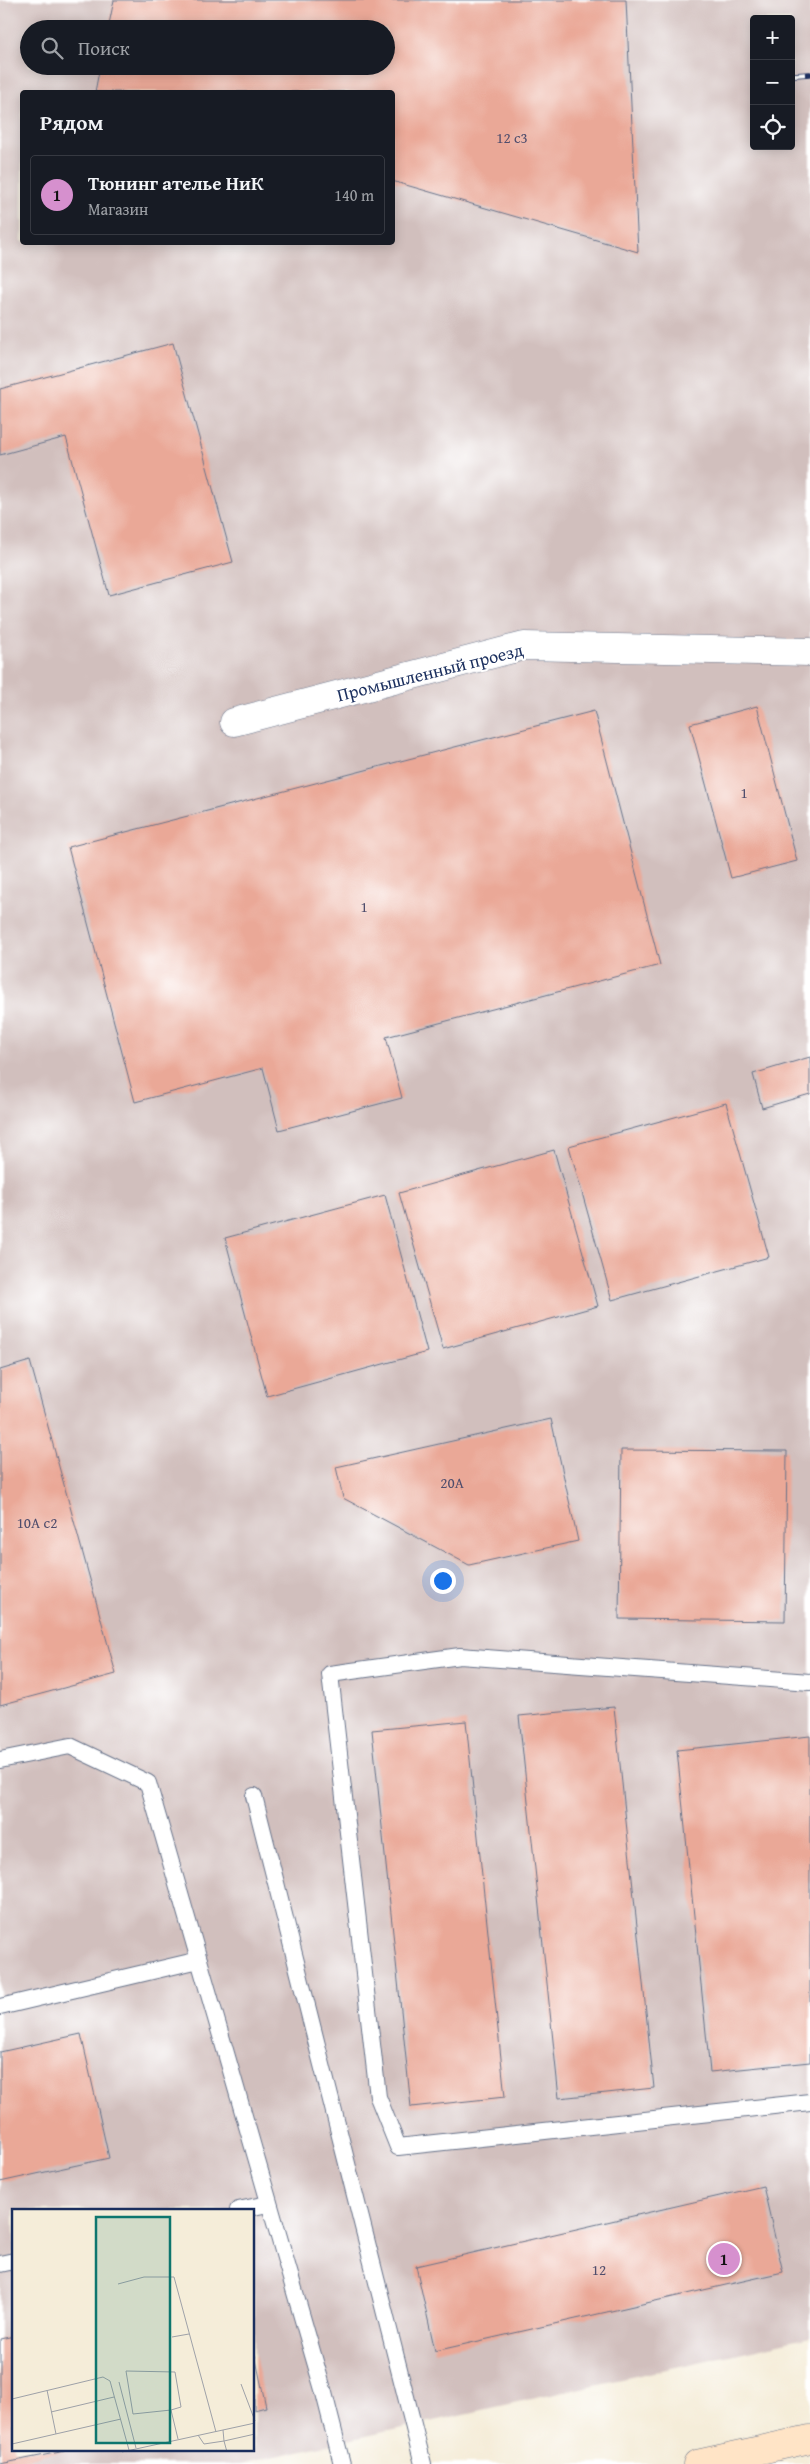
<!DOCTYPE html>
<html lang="ru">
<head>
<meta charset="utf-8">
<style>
	:root { --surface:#171b24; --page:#242831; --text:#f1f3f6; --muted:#9ea1a6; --line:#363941; --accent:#d690ce }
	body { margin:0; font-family:"Gentium Book Plus",serif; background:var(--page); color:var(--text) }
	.controls { position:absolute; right:15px; top:15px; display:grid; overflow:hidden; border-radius:5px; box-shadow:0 2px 12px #0003 }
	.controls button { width:45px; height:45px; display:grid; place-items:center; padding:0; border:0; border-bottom:1px solid var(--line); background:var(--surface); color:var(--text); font:25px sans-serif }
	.you { position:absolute; left:442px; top:1580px; width:18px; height:18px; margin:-12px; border:4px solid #fff; border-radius:50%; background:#1a73e8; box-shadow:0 0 0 8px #1a73e833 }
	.badge { display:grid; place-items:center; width:32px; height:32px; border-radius:50%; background:var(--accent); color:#111; font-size:16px; font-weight:700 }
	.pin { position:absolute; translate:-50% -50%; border:2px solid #fff; box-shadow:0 1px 5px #0006 }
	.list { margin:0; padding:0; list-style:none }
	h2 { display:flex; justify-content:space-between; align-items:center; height:65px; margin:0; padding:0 20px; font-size:21px }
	h2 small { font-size:16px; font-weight:400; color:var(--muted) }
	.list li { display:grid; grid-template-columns:32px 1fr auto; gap:15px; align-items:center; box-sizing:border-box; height:80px; margin:0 10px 10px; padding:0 10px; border:1px solid var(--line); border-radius:5px }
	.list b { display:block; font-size:19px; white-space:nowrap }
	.list p { margin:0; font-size:16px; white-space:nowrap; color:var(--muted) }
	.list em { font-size:16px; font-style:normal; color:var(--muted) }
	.icon { flex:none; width:28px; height:28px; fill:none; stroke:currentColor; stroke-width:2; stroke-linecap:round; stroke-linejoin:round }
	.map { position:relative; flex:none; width:810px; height:2464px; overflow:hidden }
	.search { position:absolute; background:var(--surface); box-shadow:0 2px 12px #0003; left:20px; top:20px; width:375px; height:55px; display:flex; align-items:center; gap:12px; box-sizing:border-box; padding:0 18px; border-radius:28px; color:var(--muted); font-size:19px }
	.panel { position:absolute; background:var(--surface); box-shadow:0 2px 12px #0003; left:20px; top:90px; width:375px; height:155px; border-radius:5px }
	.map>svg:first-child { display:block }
	.industrial { fill:#d1bfbd; fill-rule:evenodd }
	.building { fill:#eaa897 }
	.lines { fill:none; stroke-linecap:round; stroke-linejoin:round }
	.lane-casing { stroke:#677289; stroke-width:18 }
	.street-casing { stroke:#677289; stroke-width:29 }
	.secondary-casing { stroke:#677289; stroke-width:29 }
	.lane { stroke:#fff; stroke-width:16 }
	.street { stroke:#fff; stroke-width:28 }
	.secondary { stroke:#ffe4c6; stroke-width:28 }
	.rail-casing { stroke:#1b2f5e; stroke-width:5.5 }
	.rail { stroke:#fff; stroke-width:4; stroke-dasharray:11; stroke-linecap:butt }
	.labels { text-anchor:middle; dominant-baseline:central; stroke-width:4; stroke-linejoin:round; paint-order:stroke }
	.number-label { font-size:15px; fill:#4f4d6c }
	.street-label { font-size:18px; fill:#1b2f5e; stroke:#fff }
	.inset-road { fill:none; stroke:#9ea1a8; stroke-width:1 }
	.view { fill:#0f766e; fill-opacity:0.15; stroke:#0f766e; stroke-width:2.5 }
	.inset-edge { fill:none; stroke:#1b2f5e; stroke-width:2.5 }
</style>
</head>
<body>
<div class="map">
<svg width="810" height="2464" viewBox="0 0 810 2464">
	<rect width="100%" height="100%" fill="#fff"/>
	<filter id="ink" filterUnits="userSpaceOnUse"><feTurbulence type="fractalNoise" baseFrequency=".02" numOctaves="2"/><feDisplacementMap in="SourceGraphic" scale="10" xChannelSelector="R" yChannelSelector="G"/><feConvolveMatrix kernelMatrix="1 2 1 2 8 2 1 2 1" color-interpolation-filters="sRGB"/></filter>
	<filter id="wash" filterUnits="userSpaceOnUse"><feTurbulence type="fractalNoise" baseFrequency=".0096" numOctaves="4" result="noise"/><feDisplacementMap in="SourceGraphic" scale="20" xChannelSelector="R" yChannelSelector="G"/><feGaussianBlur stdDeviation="1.12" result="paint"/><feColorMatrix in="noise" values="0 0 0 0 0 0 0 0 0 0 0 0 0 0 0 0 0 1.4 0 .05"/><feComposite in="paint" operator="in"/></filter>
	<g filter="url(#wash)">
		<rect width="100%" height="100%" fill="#f5edd9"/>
		<path class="industrial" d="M0,0H810V2337L241,2464H0ZM754,19H791V146H754ZM29,29H386V66H29ZM22,92H392V242H22ZM14,2210H254V2450H14Z"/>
		<g id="blocks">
			<g class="building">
				<path d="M114,0H626L638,252L392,181V92H95L100,66H386V29H108Z"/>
				<path d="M173,343L233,562L109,595L66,437L0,455V389Z"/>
				<path d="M757,706L797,861L731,878L690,724Z"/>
				<path d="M594,711L660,965L386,1037L402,1098L279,1130L263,1068L135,1102L68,847Z"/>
				<path d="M810,1057V1094L762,1108L753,1074Z"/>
				<path d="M726,1103L769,1257L612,1300L569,1146Z"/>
				<path d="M554,1150L598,1306L443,1349L399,1193Z"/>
				<path d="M385,1195L427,1352L267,1396L225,1238Z"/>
				<path d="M30,1361L116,1674L0,1705V1370Z"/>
				<path d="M551,1419L578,1541L469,1565L343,1498L336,1467Z"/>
				<path d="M621,1450L787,1451L785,1621L619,1619Z"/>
				<path d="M614,1707L654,2088L559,2098L519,1716Z"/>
				<path d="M466,1721L505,2097L411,2107L372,1730Z"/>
				<path d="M810,1736V2062L710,2072L677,1750Z"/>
				<path d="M81,2034L109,2158L0,2182V2052Z"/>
				<path d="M763,2186L783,2272L435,2351L416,2266Z"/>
				<path d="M14,2336V2450L65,2451L0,2464V2339Z"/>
				<path d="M255,2355L266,2407L254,2410V2356Z"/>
			</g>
		</g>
	</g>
	<g filter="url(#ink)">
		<use href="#blocks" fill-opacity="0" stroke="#677289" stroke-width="1"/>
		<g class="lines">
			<defs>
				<g id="lane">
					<path d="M810,1682L460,1656L330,1674L378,2097L398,2147L810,2102"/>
					<path d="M0,1760L70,1746L148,1783L324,2393L342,2464"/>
					<path d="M254,1796L423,2464"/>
					<path d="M0,2007L199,1960"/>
					<path d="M238,2210L268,2204"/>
					<path d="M0,2264L14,2261"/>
				</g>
				<path id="street" d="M234,722L524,646L810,652"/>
				<path id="secondary" d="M697,2464L810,2439"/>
			</defs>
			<use href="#lane" class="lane-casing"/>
			<use href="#street" class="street-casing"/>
			<use href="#secondary" class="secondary-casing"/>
			<use href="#lane" class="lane"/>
			<use href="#street" class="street"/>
			<use href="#secondary" class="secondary"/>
			<defs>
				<path id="rail" d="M794,75L810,74"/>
			</defs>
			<use href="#rail" class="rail-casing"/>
			<use href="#rail" class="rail"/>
		</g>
	</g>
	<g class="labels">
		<g class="number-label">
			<text x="512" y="137">12 с3</text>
			<text x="744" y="792">1</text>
			<text x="364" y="906">1</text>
			<text x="452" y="1482">20А</text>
			<text x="37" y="1522">10А с2</text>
			<text x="599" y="2269">12</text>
		</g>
		<g class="street-label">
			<text transform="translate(430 672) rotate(-14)">Промышленный проезд</text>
		</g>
	</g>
	<g transform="translate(12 2209)">
		<rect width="242" height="242" fill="#f5edd9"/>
		<path class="inset-road" d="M106,75L132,68H162L204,223M160,128L177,125M107,173L124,239M229,175L243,212M35,181L44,225M0,190L91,168L98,172L117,241M159,201L169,198L163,163L114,162L121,205L159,201L166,230M39,203L102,188M186,226L192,235L212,232L211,221M0,235L109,210M110,243L243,214M215,243L212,232L243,225"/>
		<path class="view" d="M84,8H158V234H84Z"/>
		<rect width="242" height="242" class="inset-edge"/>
	</g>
</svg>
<div class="controls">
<button>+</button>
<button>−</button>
<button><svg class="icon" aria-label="locate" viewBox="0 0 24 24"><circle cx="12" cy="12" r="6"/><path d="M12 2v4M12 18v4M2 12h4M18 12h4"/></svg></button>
</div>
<div class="you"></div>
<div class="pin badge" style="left:724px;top:2259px">1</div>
<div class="search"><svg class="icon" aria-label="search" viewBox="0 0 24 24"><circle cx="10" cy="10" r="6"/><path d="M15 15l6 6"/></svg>Поиск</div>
<section class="panel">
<h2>Рядом<small></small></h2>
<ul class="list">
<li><span class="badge">1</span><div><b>Тюнинг ателье НиК</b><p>Магазин</p></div><em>140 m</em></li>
</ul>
</section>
</div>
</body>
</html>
